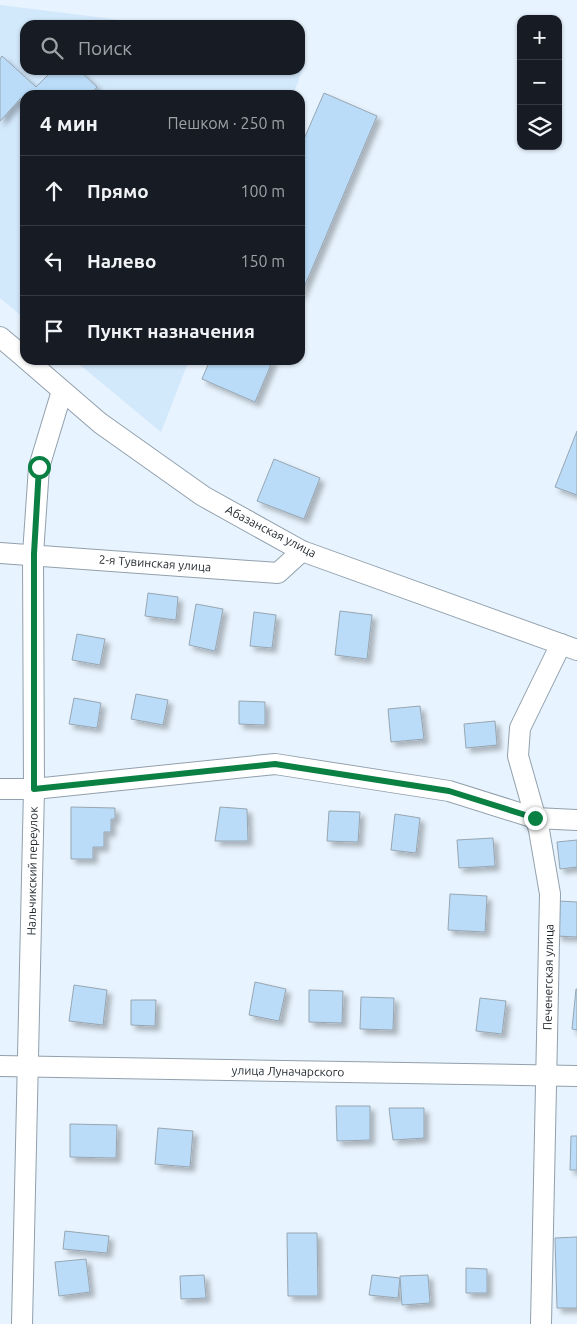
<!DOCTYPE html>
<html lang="ru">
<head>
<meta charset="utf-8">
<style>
	:root { --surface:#171b24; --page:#20242c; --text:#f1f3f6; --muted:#9ea1a6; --line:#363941 }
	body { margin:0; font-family:Ubuntu,sans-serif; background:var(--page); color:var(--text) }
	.controls { position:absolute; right:15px; top:15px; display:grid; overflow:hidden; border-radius:10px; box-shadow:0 1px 4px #0004 }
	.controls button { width:45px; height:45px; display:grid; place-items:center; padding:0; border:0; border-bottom:1px solid var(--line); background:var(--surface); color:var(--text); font:25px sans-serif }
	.stop { position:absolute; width:15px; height:15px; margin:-11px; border:4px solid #0b8043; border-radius:50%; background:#fff }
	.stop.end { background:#0b8043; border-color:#fff; box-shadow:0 1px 5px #0008 }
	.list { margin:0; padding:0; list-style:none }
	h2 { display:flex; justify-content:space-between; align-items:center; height:65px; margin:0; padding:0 20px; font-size:21px }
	h2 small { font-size:16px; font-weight:400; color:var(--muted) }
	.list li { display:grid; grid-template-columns:32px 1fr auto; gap:15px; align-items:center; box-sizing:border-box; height:70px; padding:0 20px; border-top:1px solid var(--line) }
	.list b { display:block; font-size:19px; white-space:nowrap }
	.list em { font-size:16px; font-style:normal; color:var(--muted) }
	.icon { flex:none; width:28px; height:28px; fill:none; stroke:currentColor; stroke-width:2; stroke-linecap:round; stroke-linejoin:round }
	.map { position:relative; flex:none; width:577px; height:1324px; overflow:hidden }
	.search { position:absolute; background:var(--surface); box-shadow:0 1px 4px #0004; left:20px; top:20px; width:285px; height:55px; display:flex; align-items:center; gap:12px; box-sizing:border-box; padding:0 18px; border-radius:15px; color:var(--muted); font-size:19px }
	.panel { position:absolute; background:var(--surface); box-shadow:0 1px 4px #0004; left:20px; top:90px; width:285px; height:275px; border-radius:15px }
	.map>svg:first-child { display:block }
	.built { fill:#d2e8fb }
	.building { fill:#badcf8; stroke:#97a6b2; filter:url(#shadow) }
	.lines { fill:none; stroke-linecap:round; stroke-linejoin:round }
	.minor-casing { stroke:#91a0ac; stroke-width:22 }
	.minor { stroke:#fff; stroke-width:20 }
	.route { stroke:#0b8043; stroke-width:6 }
	.labels { text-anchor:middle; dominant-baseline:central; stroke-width:5; stroke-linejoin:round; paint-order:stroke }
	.street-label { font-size:12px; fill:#1f252a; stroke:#fff }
</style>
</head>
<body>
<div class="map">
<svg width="577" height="1324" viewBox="0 0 577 1324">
	<defs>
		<filter id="shadow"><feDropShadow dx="4.5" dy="4.5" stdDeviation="2.5" flood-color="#0004"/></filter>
	</defs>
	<rect width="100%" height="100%" fill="#e7f3fe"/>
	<g class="built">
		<path d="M0,5L161,25H25V70H300V60L305,63L293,95H25V319L0,298Z"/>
		<path d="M74,360H189L161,432Z"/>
	</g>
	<g class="building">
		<path d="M2,56L36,87L53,70H79L97,87L90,95H25V102L21,98L0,121V59Z"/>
		<path d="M324,93L377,116L300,297V148Z"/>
		<path d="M210,360H273L255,402L202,379Z"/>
		<path d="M577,431V495L555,487Z"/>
		<path d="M274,459L320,478L304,519L257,501Z"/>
		<path d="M148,593L178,597L176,620L145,616Z"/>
		<path d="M196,604L223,609L215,651L189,645Z"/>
		<path d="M340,611L372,615L367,659L335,655Z"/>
		<path d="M254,612L276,615L272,648L250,646Z"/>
		<path d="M77,634L105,639L100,665L72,660Z"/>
		<path d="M136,694L168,700L163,725L131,719Z"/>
		<path d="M74,698L101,703L97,728L69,724Z"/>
		<path d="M239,701L265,702V725L239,724Z"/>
		<path d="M420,706L424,739L391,742L388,709Z"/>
		<path d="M495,721L497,745L466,748L464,724Z"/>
		<path d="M71,807L115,808V819H111V832H104V847H93V859H71Z"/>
		<path d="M220,807L247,809L248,841H215Z"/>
		<path d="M329,811L360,812L358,842L327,841Z"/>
		<path d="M395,814L420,818L416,853L391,850Z"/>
		<path d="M493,838L495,866L459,868L457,840Z"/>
		<path d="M577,840V867L560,869L557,842Z"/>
		<path d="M450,894L487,896L485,932L448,930Z"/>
		<path d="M558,901L577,902V937L557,936Z"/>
		<path d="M255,982L286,989L279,1021L249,1015Z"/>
		<path d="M74,985L107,990L103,1025L69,1021Z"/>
		<path d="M576,989H577V1030L572,1029Z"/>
		<path d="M309,990L343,991L342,1023L309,1022Z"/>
		<path d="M361,997L394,998L393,1030L360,1029Z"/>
		<path d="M480,998L506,1001L502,1034L476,1031Z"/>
		<path d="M131,1000H156L155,1026L131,1025Z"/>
		<path d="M336,1106H370V1140L337,1141Z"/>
		<path d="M389,1108H424V1138L393,1140Z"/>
		<path d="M70,1124L117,1125L116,1158L70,1157Z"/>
		<path d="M158,1128L193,1131L190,1167L155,1164Z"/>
		<path d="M571,1136H577V1170H570Z"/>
		<path d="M65,1231L109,1236L107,1253L63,1249Z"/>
		<path d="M287,1233H317L318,1296H288Z"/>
		<path d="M577,1237V1308H557L555,1238Z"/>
		<path d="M86,1259L90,1292L59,1296L55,1262Z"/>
		<path d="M466,1268L487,1269V1293H466Z"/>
		<path d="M204,1275L206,1298L181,1299L180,1276Z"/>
		<path d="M372,1275L400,1278L398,1298L369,1295Z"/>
		<path d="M428,1275L430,1303L402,1305L400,1276Z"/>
	</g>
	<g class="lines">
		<defs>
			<g id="minor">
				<path d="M0,337L25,358"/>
				<path d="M27,360L100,423L203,496L302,551L577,650"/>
				<path d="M0,553L278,573L302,551"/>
				<path d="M0,789H34L275,764L449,791L535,818L577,820"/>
				<path d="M0,1066L577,1076"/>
				<path d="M22,1324L34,789L33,554L39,467L62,391"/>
				<path d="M541,1324L550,894L539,830L518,756L520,728L561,644"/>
			</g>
		</defs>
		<use href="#minor" class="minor-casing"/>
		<use href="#minor" class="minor"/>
	</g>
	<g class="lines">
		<path class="route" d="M39,467L34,554V789L275,764L449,791L535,818"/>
	</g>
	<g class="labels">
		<g class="street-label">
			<text transform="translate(271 531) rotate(27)">Абазанская улица</text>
			<text transform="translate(155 563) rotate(4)">2-я Тувинская улица</text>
			<text transform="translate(32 871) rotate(-89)">Нальчикский переулок</text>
			<text transform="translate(548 977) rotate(-89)">Печенегская улица</text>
			<text transform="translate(288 1071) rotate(1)">улица Луначарского</text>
		</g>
	</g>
</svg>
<div class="controls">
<button>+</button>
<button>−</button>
<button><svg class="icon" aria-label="layers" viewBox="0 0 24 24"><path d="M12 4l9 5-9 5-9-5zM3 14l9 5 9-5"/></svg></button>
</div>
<div class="stop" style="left:39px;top:467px"></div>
<div class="stop end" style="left:535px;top:818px"></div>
<div class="search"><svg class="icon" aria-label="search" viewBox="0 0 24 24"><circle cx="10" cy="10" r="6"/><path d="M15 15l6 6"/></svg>Поиск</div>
<section class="panel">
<h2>4 мин<small>Пешком · 250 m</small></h2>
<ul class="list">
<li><svg class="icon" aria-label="ahead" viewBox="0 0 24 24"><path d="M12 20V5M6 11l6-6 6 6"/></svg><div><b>Прямо</b></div><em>100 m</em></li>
<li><svg class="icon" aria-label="left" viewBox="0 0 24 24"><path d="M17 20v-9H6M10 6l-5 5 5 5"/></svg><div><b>Налево</b></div><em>150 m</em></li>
<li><svg class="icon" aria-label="arrive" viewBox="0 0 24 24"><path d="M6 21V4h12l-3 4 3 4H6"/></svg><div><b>Пункт назначения</b></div></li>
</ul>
</section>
</div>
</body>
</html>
